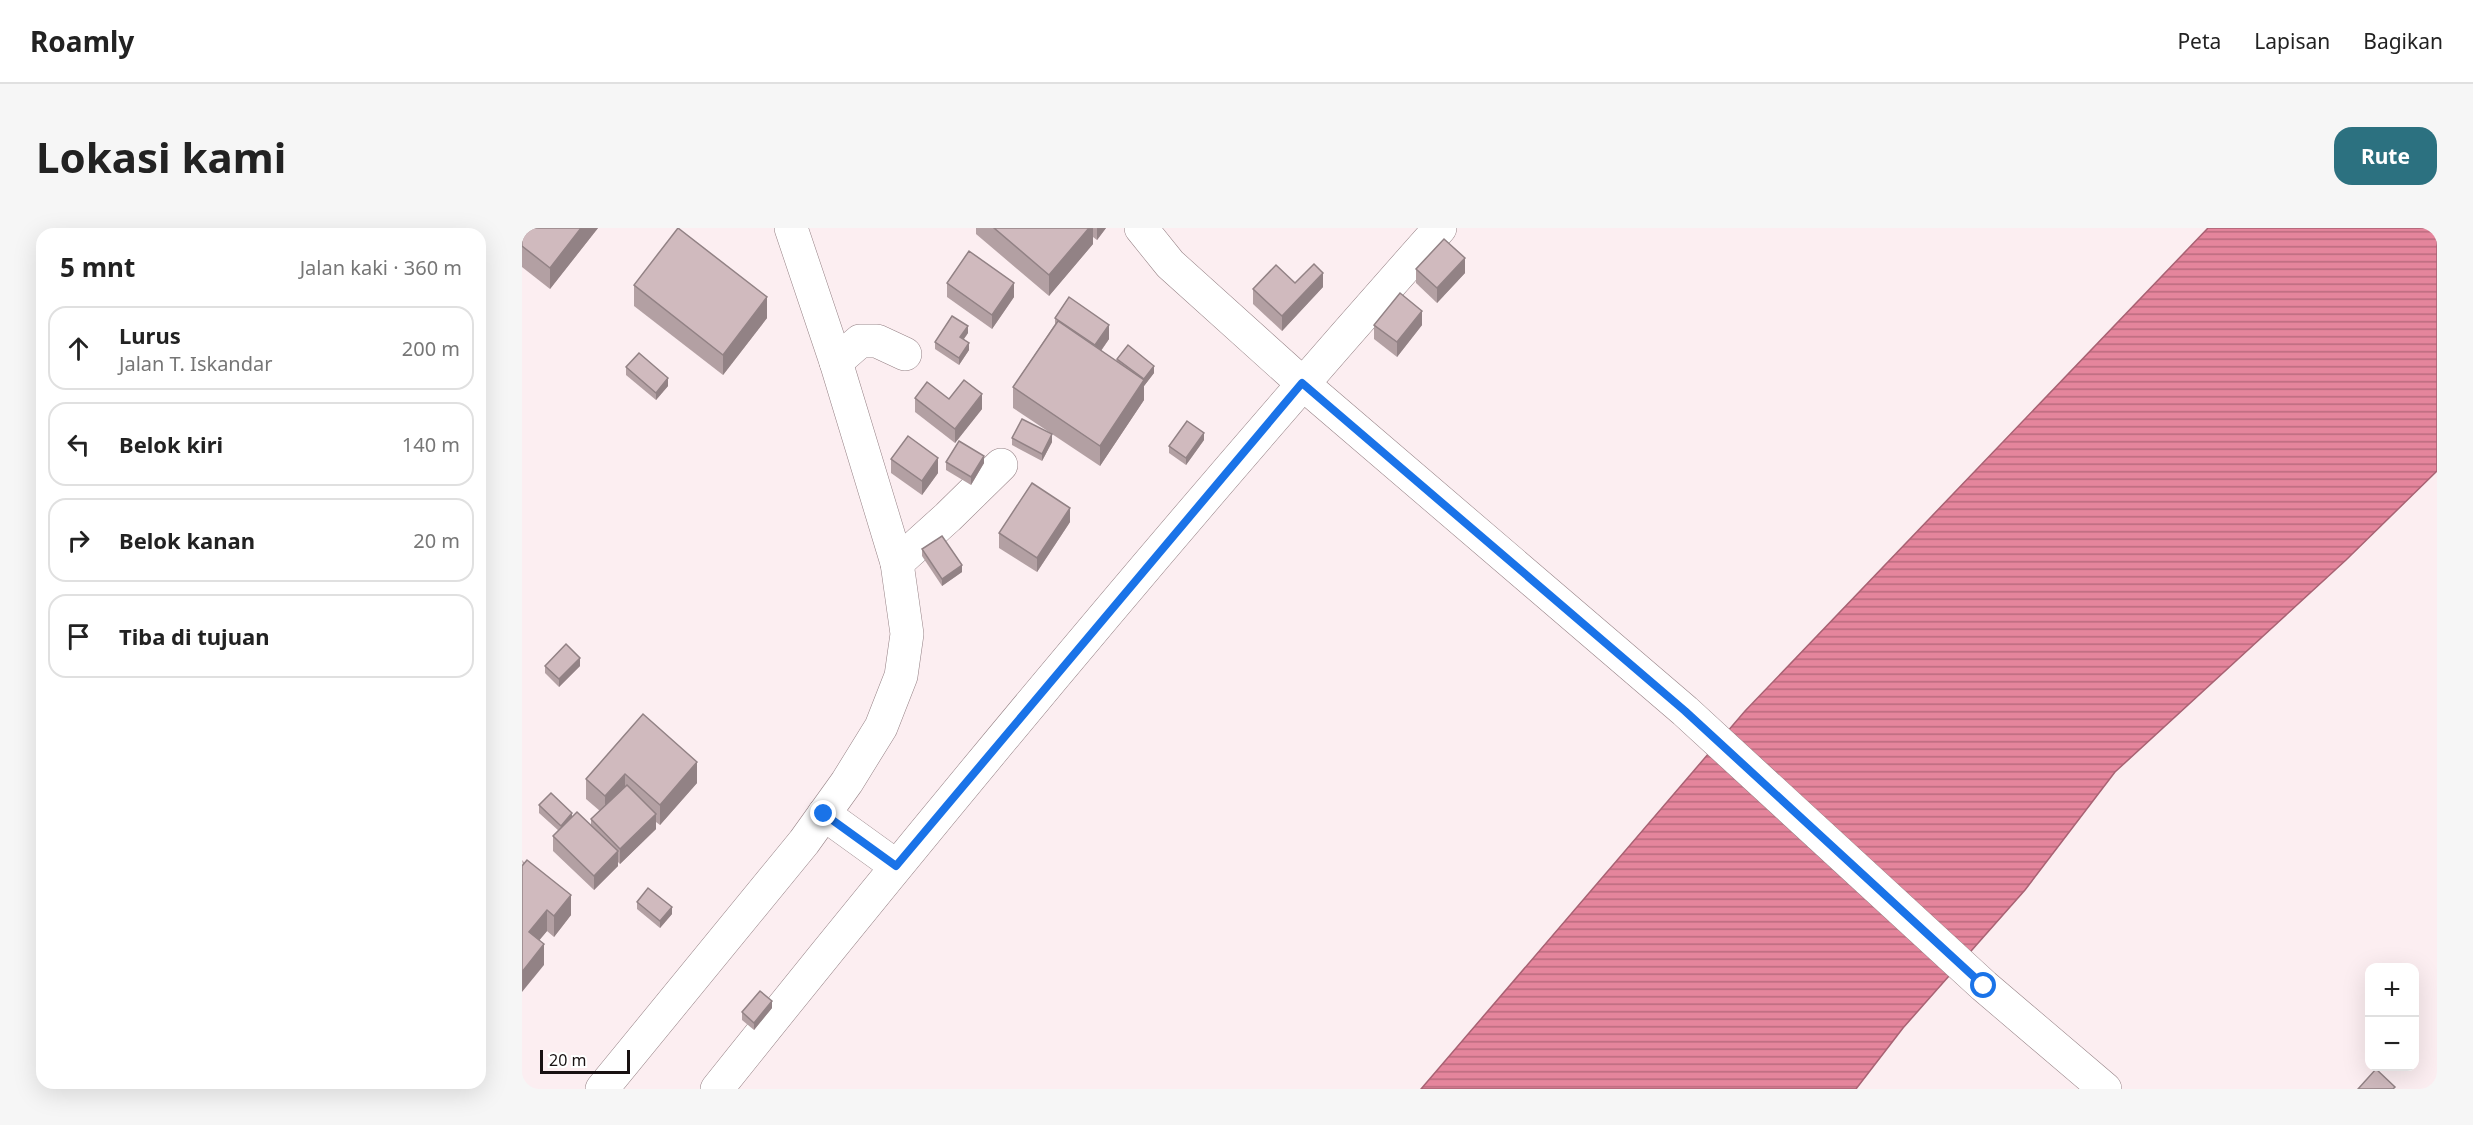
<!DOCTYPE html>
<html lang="id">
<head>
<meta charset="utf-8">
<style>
	:root { --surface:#fff; --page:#f6f6f6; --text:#222; --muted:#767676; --line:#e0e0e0; --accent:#2c7180 }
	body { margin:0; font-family:"Noto Sans",sans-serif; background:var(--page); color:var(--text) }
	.controls { position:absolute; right:18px; bottom:18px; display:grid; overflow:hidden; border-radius:12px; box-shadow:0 6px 24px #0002 }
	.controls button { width:54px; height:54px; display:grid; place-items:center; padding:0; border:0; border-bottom:2px solid var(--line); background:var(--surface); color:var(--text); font:30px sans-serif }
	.scale { position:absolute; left:18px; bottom:15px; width:90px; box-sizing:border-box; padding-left:6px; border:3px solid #181112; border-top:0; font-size:16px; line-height:21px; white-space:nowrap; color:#181112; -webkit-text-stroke:4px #fff; paint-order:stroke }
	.stop { position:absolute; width:18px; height:18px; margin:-14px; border:4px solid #1a73e8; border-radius:50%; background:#fff }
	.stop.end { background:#1a73e8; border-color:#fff; box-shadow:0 2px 6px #0008 }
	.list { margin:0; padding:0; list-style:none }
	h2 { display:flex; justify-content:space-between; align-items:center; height:78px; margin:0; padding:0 24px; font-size:26px }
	h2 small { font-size:20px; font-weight:400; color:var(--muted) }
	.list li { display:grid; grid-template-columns:39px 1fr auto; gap:18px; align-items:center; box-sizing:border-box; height:84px; margin:0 12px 12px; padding:0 12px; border:2px solid var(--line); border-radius:18px }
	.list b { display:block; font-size:22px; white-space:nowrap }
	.list p { margin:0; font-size:20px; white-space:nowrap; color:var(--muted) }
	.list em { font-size:20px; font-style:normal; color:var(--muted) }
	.icon { flex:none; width:33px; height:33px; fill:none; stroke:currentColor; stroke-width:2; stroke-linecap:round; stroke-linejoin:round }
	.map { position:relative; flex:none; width:1915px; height:861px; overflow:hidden; border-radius:18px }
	header { display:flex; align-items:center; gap:36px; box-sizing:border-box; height:84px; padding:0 30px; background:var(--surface); border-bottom:2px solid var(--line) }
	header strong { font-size:28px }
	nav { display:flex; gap:33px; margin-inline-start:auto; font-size:21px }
	.intro { display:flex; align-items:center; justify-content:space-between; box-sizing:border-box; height:144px; padding:0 36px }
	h1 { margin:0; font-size:42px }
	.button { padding:15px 27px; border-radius:18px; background:var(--accent); color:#fff; font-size:21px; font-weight:700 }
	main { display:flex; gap:36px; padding:0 36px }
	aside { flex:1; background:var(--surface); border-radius:18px; box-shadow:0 6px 24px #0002 }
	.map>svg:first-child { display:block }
	.water { fill:url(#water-rules); stroke:#a86273; stroke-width:1.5 }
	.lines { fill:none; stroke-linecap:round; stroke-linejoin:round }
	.minor-casing { stroke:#958185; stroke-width:34 }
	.tertiary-casing { stroke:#958185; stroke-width:34 }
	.minor { stroke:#fff; stroke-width:33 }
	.tertiary { stroke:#fff; stroke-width:33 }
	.wall { fill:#b3a0a3 }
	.shaded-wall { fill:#928285 }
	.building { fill:#d0babe; stroke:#928285; stroke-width:1.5 }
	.route { stroke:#1a73e8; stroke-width:8 }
</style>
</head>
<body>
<header>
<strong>Roamly</strong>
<nav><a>Peta</a><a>Lapisan</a><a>Bagikan</a></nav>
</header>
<div class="intro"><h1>Lokasi kami</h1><a class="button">Rute</a></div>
<main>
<aside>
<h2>5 mnt<small>Jalan kaki · 360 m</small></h2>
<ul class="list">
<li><svg class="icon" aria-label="ahead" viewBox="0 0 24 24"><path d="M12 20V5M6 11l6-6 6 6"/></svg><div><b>Lurus</b><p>Jalan T. Iskandar</p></div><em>200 m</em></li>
<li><svg class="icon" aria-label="left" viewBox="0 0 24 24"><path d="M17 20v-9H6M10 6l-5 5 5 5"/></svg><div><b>Belok kiri</b></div><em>140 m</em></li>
<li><svg class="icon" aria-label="right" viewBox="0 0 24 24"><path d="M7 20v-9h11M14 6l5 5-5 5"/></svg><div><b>Belok kanan</b></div><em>20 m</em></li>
<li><svg class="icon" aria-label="arrive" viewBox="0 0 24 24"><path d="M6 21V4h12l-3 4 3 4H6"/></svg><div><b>Tiba di tujuan</b></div></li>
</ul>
</aside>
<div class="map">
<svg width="1915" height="861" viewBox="0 0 1915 861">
	<defs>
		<pattern id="water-rules" width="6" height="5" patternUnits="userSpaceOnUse" patternTransform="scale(1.5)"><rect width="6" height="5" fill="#e5859c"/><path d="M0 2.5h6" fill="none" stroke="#b96b7e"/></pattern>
	</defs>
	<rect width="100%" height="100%" fill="#fceef1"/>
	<path class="water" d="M1686,0H1915V243L1824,332L1593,544L1503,662L1381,800L1334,861H899L1223,483Z"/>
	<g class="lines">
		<defs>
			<g id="minor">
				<path d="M314,134L338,113H355L383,126"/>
				<path d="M375,335L426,289L479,237"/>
				<path d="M302,586L374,638"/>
				<path d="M80,861L282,614L325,554L359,499L379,448L385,406L375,335L314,134L269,0"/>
			</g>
			<g id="tertiary">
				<path d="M619,0L648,36L780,155L1163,483L1462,758L1583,861"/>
				<path d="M195,861C429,568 669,280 918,0"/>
			</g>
		</defs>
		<use href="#minor" class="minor-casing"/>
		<use href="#tertiary" class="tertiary-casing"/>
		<use href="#minor" class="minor"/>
		<use href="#tertiary" class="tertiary"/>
	</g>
	<g class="wall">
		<path d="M0,0H76L28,61L0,39Z"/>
		<path d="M454,0H584L575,12L571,9V16L527,68L454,6Z"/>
		<path d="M894,41L943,45L915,75L894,55Z"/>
		<path d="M425,55L492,69L470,101L425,69Z"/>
		<path d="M773,55L801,59L760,103L731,76V61Z"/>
		<path d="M112,57L245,90L201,147L112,78Z"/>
		<path d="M533,90L587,111L579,123L595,133V131L632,145L622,158V172L578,238L491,180V159L533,96Z"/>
		<path d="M852,97H900L875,129L852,111Z"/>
		<path d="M446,105L442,111L447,122L437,137L413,121V114Z"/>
		<path d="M104,139L146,158L134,172L104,147Z"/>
		<path d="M393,170L427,171L460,181L433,215L393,184Z"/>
		<path d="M490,210L530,214L520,233L490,217Z"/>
		<path d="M682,212L664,237L647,225V218Z"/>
		<path d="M369,231L416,245L400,267L369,245Z"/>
		<path d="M424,234L462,235L449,257L424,242Z"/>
		<path d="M548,294L515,344L477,320V305Z"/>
		<path d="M400,321L440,344L420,358L400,328Z"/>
		<path d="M23,438H58L37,459L23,445Z"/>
		<path d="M121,486L175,555L138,597L134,594V601L98,636L96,634V638L72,662L31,623V608L37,603L17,585V577L50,589L69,597V591L78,583L64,571V551Z"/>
		<path d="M0,632L49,687L32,709L25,703L17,712L22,737Z"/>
		<path d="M115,674L150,686L138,700L115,681Z"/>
		<path d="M250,780L232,802L220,792V784Z"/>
	</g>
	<g class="shaded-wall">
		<path d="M59,0H76L28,61V40Z"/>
		<path d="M567,0H571V16L527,68V47Z"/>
		<path d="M575,0H584L575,12Z"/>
		<path d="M943,30V45L915,75V60Z"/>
		<path d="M801,45V59L760,103V88Z"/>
		<path d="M492,55V69L470,101V87Z"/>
		<path d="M245,69V90L201,147V127Z"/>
		<path d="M900,83V97L875,129V114Z"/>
		<path d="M587,97V111L573,131V117Z"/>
		<path d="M446,98V105L438,116V109Z"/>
		<path d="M447,115V122L437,137V130Z"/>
		<path d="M632,138V145L622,158V172L578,238V218L621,152Z"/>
		<path d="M146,150V158L134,172V165Z"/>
		<path d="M460,166V181L433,215V201Z"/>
		<path d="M682,205V212L664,237V230Z"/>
		<path d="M530,206V214L520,233V226Z"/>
		<path d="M462,228V235L449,257V249Z"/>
		<path d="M416,230V245L400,267V253Z"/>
		<path d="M548,280V294L515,344V330Z"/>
		<path d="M440,337V344L420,358V351Z"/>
		<path d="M58,430V438L37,459V451Z"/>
		<path d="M175,534V555L138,597V577Z"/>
		<path d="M103,546V567L83,588V568Z"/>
		<path d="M50,585V592L39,605V598Z"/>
		<path d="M134,586V601L98,636V621Z"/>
		<path d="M96,623V638L72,662V648Z"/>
		<path d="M49,667V687L32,709V688Z"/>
		<path d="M150,679V686L138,700V693Z"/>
		<path d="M25,682V703L7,725V704Z"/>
		<path d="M22,716V737L0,764V744Z"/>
		<path d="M250,773V780L232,802V795Z"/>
	</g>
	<g class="building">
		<path d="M0,0H59L28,40L0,18Z"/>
		<path d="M156,0L245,69L201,127L112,57Z"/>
		<path d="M472,0H567L527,47Z"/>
		<path d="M922,11L943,30L915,60L894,41Z"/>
		<path d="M447,23L492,55L470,87L425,55Z"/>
		<path d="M792,36L801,45L760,88L731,61L754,37L773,55Z"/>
		<path d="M878,65L900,83L875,114L852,97Z"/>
		<path d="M547,69L587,97L573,117L533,90Z"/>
		<path d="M430,88L446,98L438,109L447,115L437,130L413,114Z"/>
		<path d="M536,93L622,152L578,218L491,159Z"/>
		<path d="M606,117L632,138L622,151L595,131Z"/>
		<path d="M117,125L146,150L134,165L104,139Z"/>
		<path d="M442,152L460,166L433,201L393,170L405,154L427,171Z"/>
		<path d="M500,191L530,206L520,226L490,210Z"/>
		<path d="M665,193L682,205L664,230L647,218Z"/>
		<path d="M386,208L416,230L400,253L369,231Z"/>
		<path d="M437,213L462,228L449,249L424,234Z"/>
		<path d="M510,255L548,280L515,330L477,305Z"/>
		<path d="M420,308L440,337L420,351L400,321Z"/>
		<path d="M44,416L58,430L37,451L23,438Z"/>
		<path d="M121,486L175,534L138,577L103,546L83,568L64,551Z"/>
		<path d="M105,557L134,586L98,621L69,591Z"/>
		<path d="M29,565L50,585L39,598L17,577Z"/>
		<path d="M55,584L96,623L72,648L31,608Z"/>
		<path d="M5,632L49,667L32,688L25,682L7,704L22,716L0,744V638Z"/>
		<path d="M126,660L150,679L138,693L115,674Z"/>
		<path d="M238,763L250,773L232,795L220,784Z"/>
		<path d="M1854,841L1873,859L1871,861H1836Z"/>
	</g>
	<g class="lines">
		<path class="route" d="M302,586L374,638L780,155L1163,483L1462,758"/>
	</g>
</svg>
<div class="controls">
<button>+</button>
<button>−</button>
</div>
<div class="scale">20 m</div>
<div class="stop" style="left:1462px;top:758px"></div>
<div class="stop end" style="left:302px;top:586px"></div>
</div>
</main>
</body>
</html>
